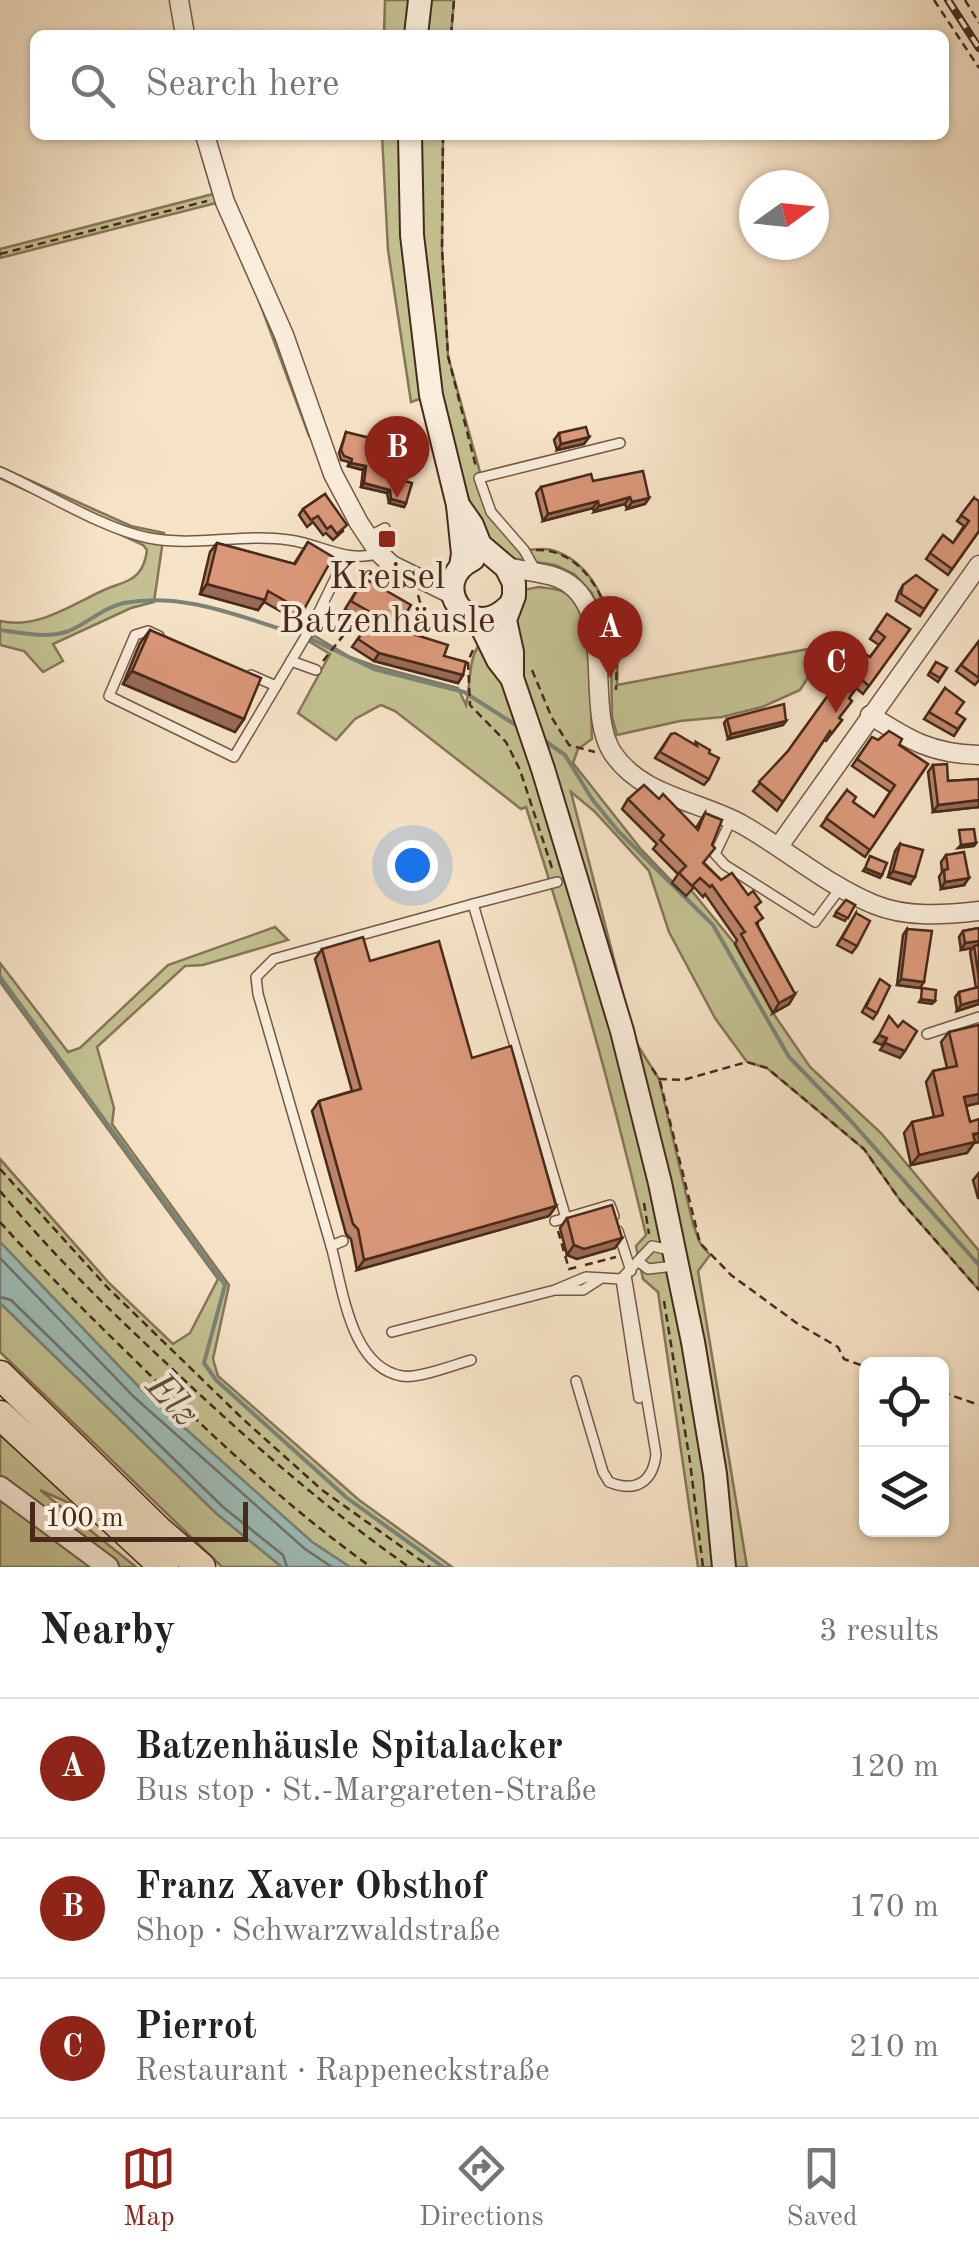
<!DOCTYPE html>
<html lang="en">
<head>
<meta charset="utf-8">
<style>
	:root { --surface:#fff; --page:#f6f6f6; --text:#222; --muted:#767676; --line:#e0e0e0; --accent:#8f2418 }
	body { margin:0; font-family:"Old Standard TT",serif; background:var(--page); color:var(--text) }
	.controls { position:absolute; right:30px; bottom:30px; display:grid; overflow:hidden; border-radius:15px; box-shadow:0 2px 8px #0004 }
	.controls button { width:90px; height:90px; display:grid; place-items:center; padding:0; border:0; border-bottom:2px solid var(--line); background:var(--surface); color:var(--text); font:50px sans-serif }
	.compass { position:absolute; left:739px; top:170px; width:90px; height:90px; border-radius:50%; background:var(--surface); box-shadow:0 2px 8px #0004; rotate:75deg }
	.scale { position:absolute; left:30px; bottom:25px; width:218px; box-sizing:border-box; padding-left:10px; border:5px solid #482a1b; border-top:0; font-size:28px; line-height:35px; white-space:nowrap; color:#482a1b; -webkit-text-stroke:8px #f9eddb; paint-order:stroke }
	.you { position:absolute; left:412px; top:865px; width:35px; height:35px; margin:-25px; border:8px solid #fff; border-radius:50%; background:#1a73e8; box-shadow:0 0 0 15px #1a73e833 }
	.badge { display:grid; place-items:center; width:65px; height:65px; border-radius:50%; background:var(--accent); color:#fff; font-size:32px; font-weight:700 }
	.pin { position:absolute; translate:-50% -82px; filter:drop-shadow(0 2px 5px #0008) }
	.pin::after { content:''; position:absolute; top:52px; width:35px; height:30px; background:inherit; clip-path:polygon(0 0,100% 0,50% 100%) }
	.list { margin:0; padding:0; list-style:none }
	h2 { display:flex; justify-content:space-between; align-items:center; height:130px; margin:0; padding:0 40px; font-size:42px }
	h2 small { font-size:32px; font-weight:400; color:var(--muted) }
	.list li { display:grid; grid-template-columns:65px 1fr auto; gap:30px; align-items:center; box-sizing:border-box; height:140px; padding:0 40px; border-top:2px solid var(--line) }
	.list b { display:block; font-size:38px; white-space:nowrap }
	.list p { margin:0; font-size:32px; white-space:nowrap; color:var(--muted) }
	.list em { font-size:32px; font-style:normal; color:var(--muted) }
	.icon { flex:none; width:55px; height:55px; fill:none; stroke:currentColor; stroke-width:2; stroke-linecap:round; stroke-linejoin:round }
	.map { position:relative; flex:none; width:979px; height:1567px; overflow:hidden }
	.search { position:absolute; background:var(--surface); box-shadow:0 2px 8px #0004; left:30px; right:30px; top:30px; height:110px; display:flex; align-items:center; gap:25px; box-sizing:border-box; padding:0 35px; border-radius:15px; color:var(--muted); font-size:38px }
	.sheet { height:550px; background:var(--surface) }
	nav { display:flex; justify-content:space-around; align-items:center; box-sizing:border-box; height:140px; border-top:2px solid var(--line); background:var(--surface); font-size:28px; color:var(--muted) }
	nav a { display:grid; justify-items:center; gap:5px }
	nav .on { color:var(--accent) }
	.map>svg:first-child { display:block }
	.green { fill:#c3c191; stroke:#867656; stroke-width:2.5 }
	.water { fill:#9dbeb8; stroke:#7b8379; stroke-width:2.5 }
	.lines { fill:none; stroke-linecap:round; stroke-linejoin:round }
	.shore { stroke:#72746a; stroke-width:2.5 }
	.stream { stroke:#7b8379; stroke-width:4 }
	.service-casing { stroke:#745846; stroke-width:12 }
	.minor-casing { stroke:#745846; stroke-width:21 }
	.tertiary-casing { stroke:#745846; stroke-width:24 }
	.secondary-casing { stroke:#482a1b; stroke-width:26 }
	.trunk-casing { stroke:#482a1b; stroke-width:31 }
	.path { stroke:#482a1b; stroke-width:2.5; stroke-dasharray:8 5; stroke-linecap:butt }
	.service { stroke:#f9eddb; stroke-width:9 }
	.minor { stroke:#f9eddb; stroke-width:18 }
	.tertiary { stroke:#f9eddb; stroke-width:20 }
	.secondary { stroke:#f9eddb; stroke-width:22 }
	.trunk { stroke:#f6e3c7; stroke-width:28 }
	.rail-casing { stroke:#482a1b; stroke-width:8 }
	.rail { stroke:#f9eddb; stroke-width:4; stroke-dasharray:11; stroke-linecap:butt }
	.wall { fill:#bb8368; stroke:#482a1b; stroke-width:2.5 }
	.shaded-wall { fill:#996a55; stroke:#482a1b; stroke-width:2.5 }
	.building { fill:#da9879; stroke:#482a1b; stroke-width:2.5 }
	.poi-dot { fill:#8f2418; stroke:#f9eddb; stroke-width:4 }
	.labels { text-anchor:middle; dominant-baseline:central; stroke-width:8; stroke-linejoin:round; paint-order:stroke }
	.poi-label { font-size:38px; fill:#482a1b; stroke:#f9eddb }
	.water-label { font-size:40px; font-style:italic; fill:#5d4f42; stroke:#f9eddb }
</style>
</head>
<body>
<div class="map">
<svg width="979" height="1567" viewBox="0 0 979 1567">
	<rect width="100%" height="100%" fill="#f6e3c7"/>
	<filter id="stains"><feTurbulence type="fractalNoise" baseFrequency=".002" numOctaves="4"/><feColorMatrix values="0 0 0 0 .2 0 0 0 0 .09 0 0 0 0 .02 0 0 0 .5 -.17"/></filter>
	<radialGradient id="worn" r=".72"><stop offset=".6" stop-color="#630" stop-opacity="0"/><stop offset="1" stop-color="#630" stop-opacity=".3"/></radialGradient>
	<g class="green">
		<path d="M385,0H454L451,35H384Z"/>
		<path d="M196,135H212L233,200L323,431L309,436L258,298L216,203L0,258V249L213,194Z"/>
		<path d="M382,135H443L442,249L448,356L491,512L524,550C533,550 546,547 555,551C605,568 620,640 617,685L829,645L800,690L762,707L722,717L680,721L617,735L612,717L611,657L604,625L592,593L574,574L555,565L508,558L482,536L431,395L411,402L388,250Z"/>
		<path d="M0,467L131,526L164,533L154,602L131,608L53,644L63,661L43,672L24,651L0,645V621C37,630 73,604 104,590C114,585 132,582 139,572C144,566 146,558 147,550L143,545L0,478Z"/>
		<path d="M539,587C546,588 554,588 562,591C601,611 589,701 592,739L578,749L573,763L640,848L685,895L691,890L735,944L773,1013L810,1067L881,1133L979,1251V1290L900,1200L864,1149L767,1068L747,1062L715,1018L669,932L649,871L594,811L571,792L635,1041L659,1079L693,1224L700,1243L710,1255L698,1271L747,1567H698L658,1292L643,1279L636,1246L646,1235C612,1091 572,948 526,807L521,809L395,711L381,705L355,719L336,740L298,713L330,654L310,642L313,635L350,657L375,666L458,688L466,705C474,666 463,640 511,626L523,590Z"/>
		<path d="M275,927L288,940L203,965L185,966L97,1047L114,1108L112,1124L229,1285L213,1359L218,1376L359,1500L452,1567H350L312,1542L141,1389L0,1242V1159L109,1283L173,1344L190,1333L218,1279L0,982V963L68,1052L80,1048L168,965Z"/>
		<path d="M0,1303L217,1514L282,1567H222L0,1352Z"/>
		<path d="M0,1415L114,1523L40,1490L136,1567H0Z"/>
	</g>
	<path class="water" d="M0,1242L141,1389L312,1542L350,1567H282L217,1514L0,1303Z"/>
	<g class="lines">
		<g class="shore">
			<path d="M0,1258L134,1397L305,1549L332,1567"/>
			<path d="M0,1297L11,1300L223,1507L283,1555L287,1567"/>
		</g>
		<g class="stream">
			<path d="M0,630C22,633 47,639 69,631C88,623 104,607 124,603C181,592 236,615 290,632"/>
			<path d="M311,639L374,669L464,692L519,727"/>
			<path d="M541,738L565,755L592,799L618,831L713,925L789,1057L850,1120L979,1265"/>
			<path d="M0,977L225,1285L204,1363L216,1380L347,1498L443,1567"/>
		</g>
		<defs>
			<g id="service">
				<path d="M0,472C45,492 103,529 149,538C195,547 243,533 289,540C321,544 347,564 379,553"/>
				<path d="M368,537L385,528"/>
				<path d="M537,573L524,550L491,512L479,478L620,443"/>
				<path d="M159,636L148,631L135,635L109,696L234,757L313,624L346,556"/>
				<path d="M291,661L316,670"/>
				<path d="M251,675L276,686"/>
				<path d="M731,820L715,854L725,865L815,922L841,887"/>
				<path d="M927,1034L979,1017"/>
				<path d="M566,1218L610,1205L614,1216"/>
				<path d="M555,1221L566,1218L473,904L557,882"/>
				<path d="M618,1231L631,1271"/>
				<path d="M343,1241L331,1246C343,1288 350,1367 402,1376C418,1379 454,1365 471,1360"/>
				<path d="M331,1246L258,994L256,977L274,959L473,904"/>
				<path d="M639,1262L648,1269L674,1266"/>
				<path d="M621,1279L639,1398"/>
				<path d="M557,1290H583L600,1279"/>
				<path d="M392,1332L555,1290L586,1277L621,1279L652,1246L670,1250"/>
				<path d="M576,1381L603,1472L609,1482C636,1493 653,1482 656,1454L626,1275"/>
			</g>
			<g id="minor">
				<path d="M179,0L185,35"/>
				<path d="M205,135L225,202L284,335L333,474L359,523L379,553L392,565L453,595"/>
				<path d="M506,567C523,571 543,572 558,578C620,603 583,705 612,752C641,797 701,801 743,825C787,850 827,885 873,904C906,918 945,915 979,911"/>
				<path d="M870,715C909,740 932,754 979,755"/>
				<path d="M779,846L979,565"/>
			</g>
			<path id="tertiary" d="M0,1487L108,1567"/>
			<g id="secondary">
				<path d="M416,35L420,0"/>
				<path d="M410,135L412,235L431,395L458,505L463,554L461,566"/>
				<path d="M458,505L472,525L480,545L506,567L514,583V596L505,620L512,652V678L543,769L622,1031L660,1183L693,1342L715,1474L724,1567"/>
				<path d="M473,559C426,582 469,645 508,607"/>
				<path d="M478,619L498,660L512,678"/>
			</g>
			<g id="trunk">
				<path d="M0,1375L158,1530L201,1567"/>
				<path d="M0,1415L164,1567"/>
			</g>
		</defs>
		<use href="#service" class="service-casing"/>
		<use href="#minor" class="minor-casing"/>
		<use href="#tertiary" class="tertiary-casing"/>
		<use href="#secondary" class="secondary-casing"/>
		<use href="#trunk" class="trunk-casing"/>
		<g class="path">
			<path d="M934,0L979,68"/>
			<path d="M965,0L979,23"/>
			<path d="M451,35L454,0"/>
			<path d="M443,135L442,249L448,356L476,467"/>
			<path d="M0,254L207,201"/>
			<path d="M536,550C566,549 588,570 601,597"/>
			<path d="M418,595L423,613L449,624"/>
			<path d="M612,634L617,650L616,690"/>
			<path d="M473,650L468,661L470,705L506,742L520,770L552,868"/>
			<path d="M323,661L350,627L330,613"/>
			<path d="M532,670L552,718L569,745L595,752"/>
			<path d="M652,1068L659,1079L683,1080L747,1062L767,1068L864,1149L900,1200L979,1290"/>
			<path d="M660,1081L700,1243L731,1275L798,1324L838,1347L844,1359L866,1367"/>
			<path d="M0,1169L107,1287L244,1420L322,1490L430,1567"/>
			<path d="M0,1191C50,1252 107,1308 164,1361C242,1435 321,1505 409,1567"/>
			<path d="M644,1203L649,1234"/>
			<path d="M0,1222C48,1276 99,1325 151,1376C221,1444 291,1510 371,1567"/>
			<path d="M558,1231L569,1269L577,1267"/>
			<path d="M585,1265L616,1257"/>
			<path d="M664,1301L690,1462L703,1567"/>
			<path d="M942,1392L979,1405"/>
		</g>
		<use href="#service" class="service"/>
		<use href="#minor" class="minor"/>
		<use href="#tertiary" class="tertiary"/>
		<use href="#secondary" class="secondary"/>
		<use href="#trunk" class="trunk"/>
		<defs>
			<path id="rail" d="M948,0L979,48"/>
		</defs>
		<use href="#rail" class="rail-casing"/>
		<use href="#rail" class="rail"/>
	</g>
	<g class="wall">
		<path d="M346,432L381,458L406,503L404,507L389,503L387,493L361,487L363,470L348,466L349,462L341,460L339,453Z"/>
		<path d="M559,433L589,437L584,444L557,450L554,440Z"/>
		<path d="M593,481L649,498L645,504L627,509L625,504L594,512L593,508L543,521L536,493L541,487Z"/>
		<path d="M325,494L343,531L333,540L326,533L323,535L313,522L307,527L299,515L303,509Z"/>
		<path d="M974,498L979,531L948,575L926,559L943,535L953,543L964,526L957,521Z"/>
		<path d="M308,542L303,611L296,620L264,602L258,610L200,594L210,552L217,543L294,564Z"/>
		<path d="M364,578L397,629L444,656L463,675L458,683L374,661L352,647L369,623L345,609Z"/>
		<path d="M903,585L937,590L920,616L896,601L899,592Z"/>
		<path d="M887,614L910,629L863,694L856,688L849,698L839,718L842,720L826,741L824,740L777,811L753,791L788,751L838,682L832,678L845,658L850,662L870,657L879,645L870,639Z"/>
		<path d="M150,630L244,719L235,732L123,684L140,643Z"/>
		<path d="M979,641V680L975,685L956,671Z"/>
		<path d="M936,662L947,668L938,682L928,675Z"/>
		<path d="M945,688L956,713L965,719L954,736L924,719Z"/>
		<path d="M727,719L786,721L783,725L728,739L724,723Z"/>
		<path d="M671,734L694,745L696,742L709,753V779L704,785L655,758Z"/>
		<path d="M872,737L878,740L899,745L928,764L865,857L821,826L847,790L853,802L874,817L890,792L852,766Z"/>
		<path d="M933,765L948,781L979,779V807L933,812L928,772Z"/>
		<path d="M628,799H659L696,828L705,813L704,863L721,880L757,909L758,926L795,994L789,1004L773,1013L735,944L737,940L705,894L703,897L694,887L686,896L672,883L678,874L653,849L657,844L622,809Z"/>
		<path d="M900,844L910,884L888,877L895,851Z"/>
		<path d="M946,855L964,885L941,889L939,877L942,872L941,862Z"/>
		<path d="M846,900L855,905L845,921L834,916Z"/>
		<path d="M856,913L857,946L852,953L837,945Z"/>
		<path d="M979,928V1004L957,1011L955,997L959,992L976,988L970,952L972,948L961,950L959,937L963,931Z"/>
		<path d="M907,929L920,988L897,985L903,935Z"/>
		<path d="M322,949L370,961L472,1058L556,1206L549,1216L357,1270L351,1239L346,1234L312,1111L319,1101L352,1091L315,959Z"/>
		<path d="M880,979L877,1013L873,1019L862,1012Z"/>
		<path d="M979,1025V1103L966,1106L970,1122L979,1142L974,1143L967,1153L911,1165L904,1133L912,1122L934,1117L926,1082L933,1071L947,1068L941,1042L949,1032Z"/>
		<path d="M979,1173V1198H978L973,1180Z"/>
		<path d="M567,1218L622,1238L615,1248L577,1259L567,1255L560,1228Z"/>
	</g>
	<g class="shaded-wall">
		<path d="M589,437L584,444L557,450L561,444Z"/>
		<path d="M351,463L366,466L363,470L348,466Z"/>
		<path d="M364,483L390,490L387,493L361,487Z"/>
		<path d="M630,497L625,504L594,512L599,506Z"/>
		<path d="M649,498L645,504L627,509L632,502Z"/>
		<path d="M391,499L406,503L404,507L389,503Z"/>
		<path d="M598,501L593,508L543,521L548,514Z"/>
		<path d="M207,584L265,600L258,610L200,594Z"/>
		<path d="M379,653L463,675L458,683L374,661Z"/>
		<path d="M132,671L244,719L235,732L123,684Z"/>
		<path d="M786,721L783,725L728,739L731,734Z"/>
		<path d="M979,800V807L933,812L938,805Z"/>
		<path d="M976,843L974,846L958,848L961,845Z"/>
		<path d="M865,868L882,875L880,878L863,871Z"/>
		<path d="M893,871L915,877L910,884L888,877Z"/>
		<path d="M969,878L964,885L941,889L945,882Z"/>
		<path d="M979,941L978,947L961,950L965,943Z"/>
		<path d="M901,979L924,982L920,988L897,985Z"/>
		<path d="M795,994L789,1004L773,1013L779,1003Z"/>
		<path d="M921,999L935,1001L932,1004L919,1002Z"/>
		<path d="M979,1000V1004L957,1011L961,1005Z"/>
		<path d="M879,1035L887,1038L882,1045L874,1042Z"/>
		<path d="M885,1043L905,1051L900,1058L880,1050Z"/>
		<path d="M979,1094V1103L957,1108L964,1097Z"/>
		<path d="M979,1133V1142L974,1143L967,1153L911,1165L919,1155Z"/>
		<path d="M556,1206L549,1216L357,1270L364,1260Z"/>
		<path d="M622,1238L615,1248L577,1259L567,1255L574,1245Z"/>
	</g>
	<g class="building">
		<path d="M586,427L589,437L561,444L559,433Z"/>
		<path d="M346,432L386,442L381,458L396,463L394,478L412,483L406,503L391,499L390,490L364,483L366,466L351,463L352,459L344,456L341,450Z"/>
		<path d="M643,471L649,498L632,502L630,497L599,506L598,501L548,514L541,487L591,474L593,481Z"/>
		<path d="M325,494L347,525L337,534L331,526L327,529L318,516L311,520L303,509Z"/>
		<path d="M974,498L979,501V531L952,569L930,553L943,535L953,543L969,521L961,515Z"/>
		<path d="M308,542L333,557L303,611L268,591L265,600L207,584L217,543L295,564Z"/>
		<path d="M916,575L937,590L924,609L901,594L903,585Z"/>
		<path d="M364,578L411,605L397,629L448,645L444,656L466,662L463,675L379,653L358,639L375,615L351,601Z"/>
		<path d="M887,614L910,629L869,686L862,680L849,698L852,701L839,718L842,720L832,733L830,731L783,802L759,782L788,751L844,673L838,669L845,658L850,662L861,651L870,657L885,637L876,630Z"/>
		<path d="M150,630L261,678L244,719L132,671Z"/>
		<path d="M979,641V678L961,665Z"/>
		<path d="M936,662L947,668L940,678L930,672Z"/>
		<path d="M945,688L964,702L956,713L965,719L958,729L929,712Z"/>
		<path d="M784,704L786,721L731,734L727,719Z"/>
		<path d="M889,731L902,739L899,745L928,764L870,850L826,818L847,790L856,797L853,802L874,817L895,785L857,759L872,737L878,740Z"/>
		<path d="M675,733L697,746L696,742L710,750L709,753L719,758L709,779L660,752L671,734Z"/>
		<path d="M947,764L948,781L979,779V800L938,805L933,765Z"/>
		<path d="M644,785L659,799L663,794L698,830L705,813L722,820L712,845L715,848L703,863L721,880L732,873L748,895L753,891L761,902L755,907L763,918L756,923L795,994L779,1003L741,934L745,932L712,885L710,887L700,878L692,886L679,873L686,866L660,840L664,835L628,799Z"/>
		<path d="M974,829L976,843L961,845L959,830Z"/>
		<path d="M900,844L923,850L915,877L893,871Z"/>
		<path d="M964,852L969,878L945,882L944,870L948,869L946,855Z"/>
		<path d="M870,856L887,863L882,875L865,868Z"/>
		<path d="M846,900L855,905L848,918L836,912Z"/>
		<path d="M856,913L870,921L857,946L842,938Z"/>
		<path d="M979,928V941L965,943L963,931Z"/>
		<path d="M907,929L932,931L924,982L901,979Z"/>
		<path d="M363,937L370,961L439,941L472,1058L511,1046L556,1206L364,1260L358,1229L353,1224L319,1101L361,1089L322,949Z"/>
		<path d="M979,945V978L974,946Z"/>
		<path d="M880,979L890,986L877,1013L866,1007Z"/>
		<path d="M979,987V1000L961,1005L959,992Z"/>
		<path d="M922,988L936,990L935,1001L921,999Z"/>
		<path d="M889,1016L898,1027L903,1021L917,1031L905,1051L885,1043L887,1038L879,1035Z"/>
		<path d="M979,1025V1094L964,1097L970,1122L979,1119V1133L973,1134L975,1142L919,1155L912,1122L943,1115L933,1071L957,1066L949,1032Z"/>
		<path d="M612,1205L622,1238L584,1249L574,1245L567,1218Z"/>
	</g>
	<rect class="poi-dot" x="377" y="529" width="20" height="20" rx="5"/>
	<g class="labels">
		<g class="poi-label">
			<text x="387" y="578">Kreisel<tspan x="387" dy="44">Batzenhäusle</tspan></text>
		</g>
		<g class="water-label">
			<text transform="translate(171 1401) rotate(47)">Elz</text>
		</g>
	</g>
	<rect width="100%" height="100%" filter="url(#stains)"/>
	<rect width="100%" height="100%" fill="url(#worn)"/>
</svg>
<div class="controls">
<button><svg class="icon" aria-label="locate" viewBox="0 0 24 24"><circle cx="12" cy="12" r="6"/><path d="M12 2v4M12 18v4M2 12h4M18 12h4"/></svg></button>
<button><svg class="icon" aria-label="layers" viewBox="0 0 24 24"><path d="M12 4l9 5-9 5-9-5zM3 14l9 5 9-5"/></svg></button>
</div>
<svg class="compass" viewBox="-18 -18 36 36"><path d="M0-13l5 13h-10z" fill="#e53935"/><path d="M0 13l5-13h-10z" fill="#767676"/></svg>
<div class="scale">100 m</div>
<div class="you"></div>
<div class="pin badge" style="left:610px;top:678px">A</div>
<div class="pin badge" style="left:397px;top:498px">B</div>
<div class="pin badge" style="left:836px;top:713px">C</div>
<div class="search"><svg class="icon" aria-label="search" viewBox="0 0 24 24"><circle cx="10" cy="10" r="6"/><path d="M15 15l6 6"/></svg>Search here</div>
</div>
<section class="sheet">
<h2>Nearby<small>3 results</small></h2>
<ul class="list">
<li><span class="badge">A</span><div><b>Batzenhäusle Spitalacker</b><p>Bus stop · St.-Margareten-Straße</p></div><em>120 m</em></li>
<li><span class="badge">B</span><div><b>Franz Xaver Obsthof</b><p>Shop · Schwarzwaldstraße</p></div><em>170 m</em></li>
<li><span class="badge">C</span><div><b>Pierrot</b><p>Restaurant · Rappeneckstraße</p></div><em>210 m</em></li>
</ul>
</section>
<nav>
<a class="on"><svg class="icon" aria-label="map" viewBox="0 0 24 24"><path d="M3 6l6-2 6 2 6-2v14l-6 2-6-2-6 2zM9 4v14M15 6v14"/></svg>Map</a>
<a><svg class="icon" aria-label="directions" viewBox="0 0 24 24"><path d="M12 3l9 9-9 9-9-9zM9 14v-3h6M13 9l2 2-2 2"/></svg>Directions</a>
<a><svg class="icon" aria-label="saved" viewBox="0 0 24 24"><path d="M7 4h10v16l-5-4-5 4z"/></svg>Saved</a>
</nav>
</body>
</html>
